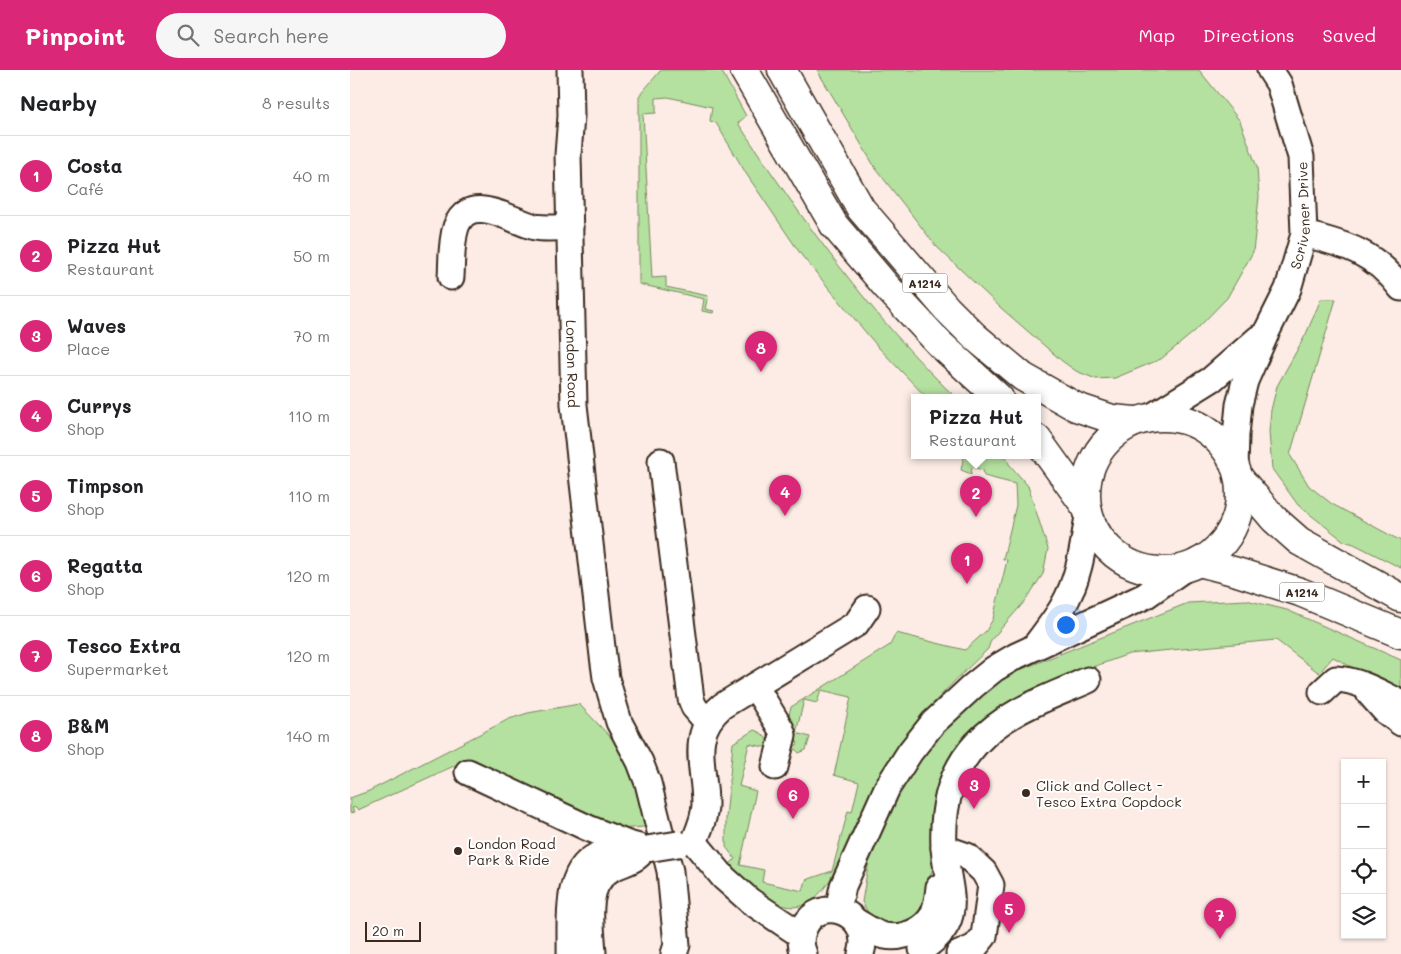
<!DOCTYPE html>
<html lang="en">
<head>
<meta charset="utf-8">
<style>
	:root { --surface:#fff; --page:#f6f6f6; --text:#202124; --muted:#757577; --line:#e0e0e0; --accent:#db2777 }
	body { margin:0; font-family:Mali,sans-serif; background:var(--page); color:var(--text) }
	.controls { position:absolute; right:15px; bottom:15px; display:grid; overflow:hidden; border-radius:0px; box-shadow:0 1px 4px #0004 }
	.controls button { width:45px; height:45px; display:grid; place-items:center; padding:0; border:0; border-bottom:1px solid var(--line); background:var(--surface); color:var(--text); font:25px sans-serif }
	.scale { position:absolute; left:15px; bottom:12px; width:56px; box-sizing:border-box; padding-left:5px; border:2px solid #3b2a1e; border-top:0; font-size:14px; line-height:18px; white-space:nowrap; color:#3b2a1e; -webkit-text-stroke:4px #fff; paint-order:stroke }
	.you { position:absolute; left:715px; top:554px; width:18px; height:18px; margin:-12px; border:4px solid #fff; border-radius:50%; background:#1a73e8; box-shadow:0 0 0 8px #1a73e833 }
	.badge { display:grid; place-items:center; width:32px; height:32px; border-radius:50%; background:var(--accent); color:#fff; font-size:16px; font-weight:700 }
	.pin { position:absolute; translate:-50% -41px; filter:drop-shadow(0 1px 2px #0008) }
	.pin::after { content:''; position:absolute; top:26px; width:18px; height:15px; background:inherit; clip-path:polygon(0 0,100% 0,50% 100%) }
	.popup { position:absolute; left:561px; top:324px; width:130px; height:65px; box-sizing:border-box; display:grid; place-content:center; border-radius:0px; background:var(--surface); filter:drop-shadow(0 1px 4px #0005); font-size:16px; white-space:nowrap; color:var(--muted) }
	.popup b { font-size:19px; color:var(--text) }
	.popup::after { content:''; position:absolute; left:50%; top:100%; margin-left:-10px; border:10px solid transparent; border-top-color:var(--surface) }
	.list { margin:0; padding:0; list-style:none }
	h2 { display:flex; justify-content:space-between; align-items:center; height:65px; margin:0; padding:0 20px; font-size:21px }
	h2 small { font-size:16px; font-weight:400; color:var(--muted) }
	.list li { display:grid; grid-template-columns:32px 1fr auto; gap:15px; align-items:center; box-sizing:border-box; height:80px; padding:0 20px; border-top:1px solid var(--line) }
	.list b { display:block; font-size:19px; white-space:nowrap }
	.list p { margin:0; font-size:16px; white-space:nowrap; color:var(--muted) }
	.list em { font-size:16px; font-style:normal; color:var(--muted) }
	.icon { flex:none; width:28px; height:28px; fill:none; stroke:currentColor; stroke-width:2; stroke-linecap:round; stroke-linejoin:round }
	.map { position:relative; flex:none; width:1051px; height:884px; overflow:hidden }
	header { display:flex; align-items:center; gap:30px; box-sizing:border-box; height:70px; padding:0 25px; background:var(--accent); color:#fff }
	header strong { font-size:24px }
	nav { display:flex; gap:28px; margin-inline-start:auto; font-size:18px }
	.search { width:350px; height:45px; background:var(--page); display:flex; align-items:center; gap:12px; box-sizing:border-box; padding:0 18px; border-radius:28px; color:var(--muted); font-size:19px }
	main { display:flex }
	aside { flex:1; background:var(--surface) }
	.map>svg:first-child { display:block }
	.green { fill:#b4e19f; stroke:#78865e }
	.lines { fill:none; stroke-linecap:round; stroke-linejoin:round }
	.minor-casing { stroke:#3b2a1e; stroke-width:29 }
	.major-casing { stroke:#3b2a1e; stroke-width:31 }
	.minor { stroke:#fff; stroke-width:25 }
	.major { stroke:#fff; stroke-width:28 }
	.minor-bridge-casing { stroke:#3b2a1e; stroke-width:29; stroke-linecap:butt }
	.minor-bridge { stroke:#fff; stroke-width:25 }
	.poi-dot { fill:#3b2a1e; stroke:#fff; stroke-width:2 }
	.labels { text-anchor:middle; dominant-baseline:central; stroke-width:4; stroke-linejoin:round; paint-order:stroke }
	.shield { fill:#fff; stroke:#766a62; stroke-width:1 }
	.shield-label { font-size:12px; font-weight:bold; fill:#3b2a1e }
	.street-label { font-size:14px; fill:#3b2a1e; stroke:#fff }
	.poi-label { font-size:14px; fill:#3b2a1e; stroke:#fff; text-anchor:start }
</style>
</head>
<body>
<header>
<strong>Pinpoint</strong>
<div class="search"><svg class="icon" aria-label="search" viewBox="0 0 24 24"><circle cx="10" cy="10" r="6"/><path d="M15 15l6 6"/></svg>Search here</div>
<nav><a>Map</a><a>Directions</a><a>Saved</a></nav>
</header>
<main>
<aside>
<h2>Nearby<small>8 results</small></h2>
<ul class="list">
<li><span class="badge">1</span><div><b>Costa</b><p>Café</p></div><em>40 m</em></li>
<li><span class="badge">2</span><div><b>Pizza Hut</b><p>Restaurant</p></div><em>50 m</em></li>
<li><span class="badge">3</span><div><b>Waves</b><p>Place</p></div><em>70 m</em></li>
<li><span class="badge">4</span><div><b>Currys</b><p>Shop</p></div><em>110 m</em></li>
<li><span class="badge">5</span><div><b>Timpson</b><p>Shop</p></div><em>110 m</em></li>
<li><span class="badge">6</span><div><b>Regatta</b><p>Shop</p></div><em>120 m</em></li>
<li><span class="badge">7</span><div><b>Tesco Extra</b><p>Supermarket</p></div><em>120 m</em></li>
<li><span class="badge">8</span><div><b>B&amp;M</b><p>Shop</p></div><em>140 m</em></li>
</ul>
</aside>
<div class="map">
<svg width="1051" height="884" viewBox="0 0 1051 884">
	<rect width="100%" height="100%" fill="#fcece5"/>
	<filter id="ink" filterUnits="userSpaceOnUse"><feTurbulence type="fractalNoise" baseFrequency=".02" numOctaves="2"/><feDisplacementMap in="SourceGraphic" scale="10" xChannelSelector="R" yChannelSelector="G"/><feConvolveMatrix kernelMatrix="1 2 1 2 8 2 1 2 1" color-interpolation-filters="sRGB"/></filter>
	<g filter="url(#ink)">
		<g class="green">
			<path d="M311,0H371L396,46L388,53C452,150 522,247 606,328H577L528,277L452,186L397,105L366,53L360,51L362,37L318,27L306,28V43L293,44L302,208L316,207V217L358,226L355,239L364,241L363,243L352,241L354,229L289,214V26Z"/>
			<path d="M467,0H849L890,51L907,97L909,127L903,182L877,228L844,262L811,289L765,308L746,309L726,301L712,291L651,238L586,176L526,99Z"/>
			<path d="M971,229H986L940,385L959,416L982,434L1051,471V498L1004,474L994,471L948,435L922,399L919,362L921,340L927,316L956,264Z"/>
			<path d="M614,386H656L659,394L678,416L698,479L693,504L676,530L641,570L638,579C613,603 588,625 568,653C559,665 553,680 546,693C528,726 511,760 491,793C483,806 467,833 451,836C423,842 397,813 380,794L385,789L376,777V748L383,673L404,660C413,663 418,668 420,678L399,674L389,716L406,721L390,795L414,800L412,812L453,821L456,810L482,801L498,741L502,742L509,712L484,705L501,627L471,620L467,633L454,630L446,663L460,667L456,680L449,683L443,677L448,674C443,663 436,649 441,637L540,575L546,563L615,580L636,561L643,549L657,490L653,489L666,435L665,414L634,406L633,400L622,397L621,404L611,400Z"/>
			<path d="M896,530L937,540L1051,590V624L983,587L969,603L926,570L779,584L701,612L644,640L612,683L584,795L570,839L563,848L549,853L533,855L521,848L512,832L519,790L547,726L576,678L605,646L652,607L838,533Z"/>
			<path d="M229,634L266,673L304,741L305,756L270,759L241,747L119,689L8,740L6,737L2,738L4,742L0,743V728L19,721L159,649L178,643Z"/>
		</g>
		<g class="lines">
			<defs>
				<g id="minor">
					<path id="s1" d="M220,0L221,46L218,85L224,335L253,586L256,608L269,652L290,692L298,713L320,801L327,875L324,884"/>
					<path d="M954,164C995,174 1024,182 1051,218"/>
					<path d="M101,207C102,191 101,172 106,157C119,121 162,151 185,157C196,159 208,158 220,157"/>
					<path d="M801,347L862,309L909,268"/>
					<path d="M311,391L341,629L344,637L357,652"/>
					<path id="s2" d="M885,397L886,365L889,335L895,311L917,261L938,219L954,164L951,87L929,14L920,0"/>
					<path d="M685,576C694,564 704,551 712,538C729,510 733,478 738,446"/>
					<path d="M405,616L431,659L433,665L425,697"/>
					<path d="M972,622L986,609C1009,610 1030,623 1051,633"/>
					<path d="M1019,623L1035,641L1051,653"/>
					<path d="M118,702L238,758L278,774L297,779"/>
					<path d="M344,772C349,760 355,747 355,734C355,696 338,665 372,636L506,554L517,538"/>
					<path d="M344,772L374,808L400,831L451,865"/>
					<path d="M594,778L617,786L634,802L641,815L634,866L625,877L609,884"/>
					<path d="M488,840L493,816L537,718L560,682L583,653L623,616L644,599L666,586L795,526L835,498"/>
					<path d="M507,852C514,856 521,861 528,864C545,871 570,864 581,848C587,839 588,828 589,817"/>
					<path d="M572,879C618,849 597,821 594,777C592,739 599,703 626,674C656,641 698,628 738,610"/>
					<path d="M220,884C221,852 213,796 252,784C263,780 275,780 287,779"/>
					<path d="M243,884C242,857 233,818 258,801C268,794 281,793 289,785"/>
					<path d="M454,884C451,877 450,869 453,861C466,822 524,841 511,884"/>
				</g>
				<g id="major">
					<path d="M394,0L484,155L536,216L590,274L649,328"/>
					<path d="M432,0L511,139L597,239L624,266L673,307L726,337L762,349L785,351"/>
					<circle cx="813" cy="424" r="77"/>
					<path d="M687,369L736,437"/>
					<path d="M889,408L924,449L949,471L1051,528"/>
					<path d="M849,492L887,502L950,522L1051,564"/>
				</g>
			</defs>
			<use href="#minor" class="minor-casing"/>
			<use href="#major" class="major-casing"/>
			<use href="#minor" class="minor"/>
			<use href="#major" class="major"/>
			<defs>
				<path id="minor-bridge" d="M297,779L328,774"/>
			</defs>
			<use href="#minor-bridge" class="minor-bridge-casing"/>
			<use href="#minor-bridge" class="minor-bridge"/>
		</g>
	</g>
	<g class="poi-dot">
		<circle cx="676" cy="723" r="5"/>
		<circle cx="108" cy="781" r="5"/>
	</g>
	<g class="labels">
		<g class="shield">
			<rect x="552.5" y="203.5" width="45" height="19" rx="4"/>
			<rect x="929.5" y="512.5" width="45" height="19" rx="4"/>
		</g>
		<g class="shield-label">
			<text x="575" y="213">A1214</text>
			<text x="952" y="522">A1214</text>
		</g>
		<g class="street-label">
			<text stroke="none"><textPath href="#s2" startOffset="264">Scrivener Drive</textPath></text>
			<text stroke="none"><textPath href="#s1" startOffset="294">London Road</textPath></text>
		</g>
		<g class="poi-label">
			<text x="686" y="715">Click and Collect -<tspan x="686" dy="16">Tesco Extra Copdock</tspan></text>
			<text x="118" y="773">London Road<tspan x="118" dy="16">Park &amp; Ride</tspan></text>
		</g>
	</g>
</svg>
<div class="controls">
<button>+</button>
<button>−</button>
<button><svg class="icon" aria-label="locate" viewBox="0 0 24 24"><circle cx="12" cy="12" r="6"/><path d="M12 2v4M12 18v4M2 12h4M18 12h4"/></svg></button>
<button><svg class="icon" aria-label="layers" viewBox="0 0 24 24"><path d="M12 4l9 5-9 5-9-5zM3 14l9 5 9-5"/></svg></button>
</div>
<div class="scale">20 m</div>
<div class="you"></div>
<div class="pin badge" style="left:617px;top:514px">1</div>
<div class="pin badge" style="left:626px;top:447px">2</div>
<div class="popup"><b>Pizza Hut</b>Restaurant</div>
<div class="pin badge" style="left:624px;top:739px">3</div>
<div class="pin badge" style="left:435px;top:446px">4</div>
<div class="pin badge" style="left:659px;top:863px">5</div>
<div class="pin badge" style="left:443px;top:749px">6</div>
<div class="pin badge" style="left:870px;top:869px">7</div>
<div class="pin badge" style="left:411px;top:302px">8</div>
</div>
</main>
</body>
</html>
